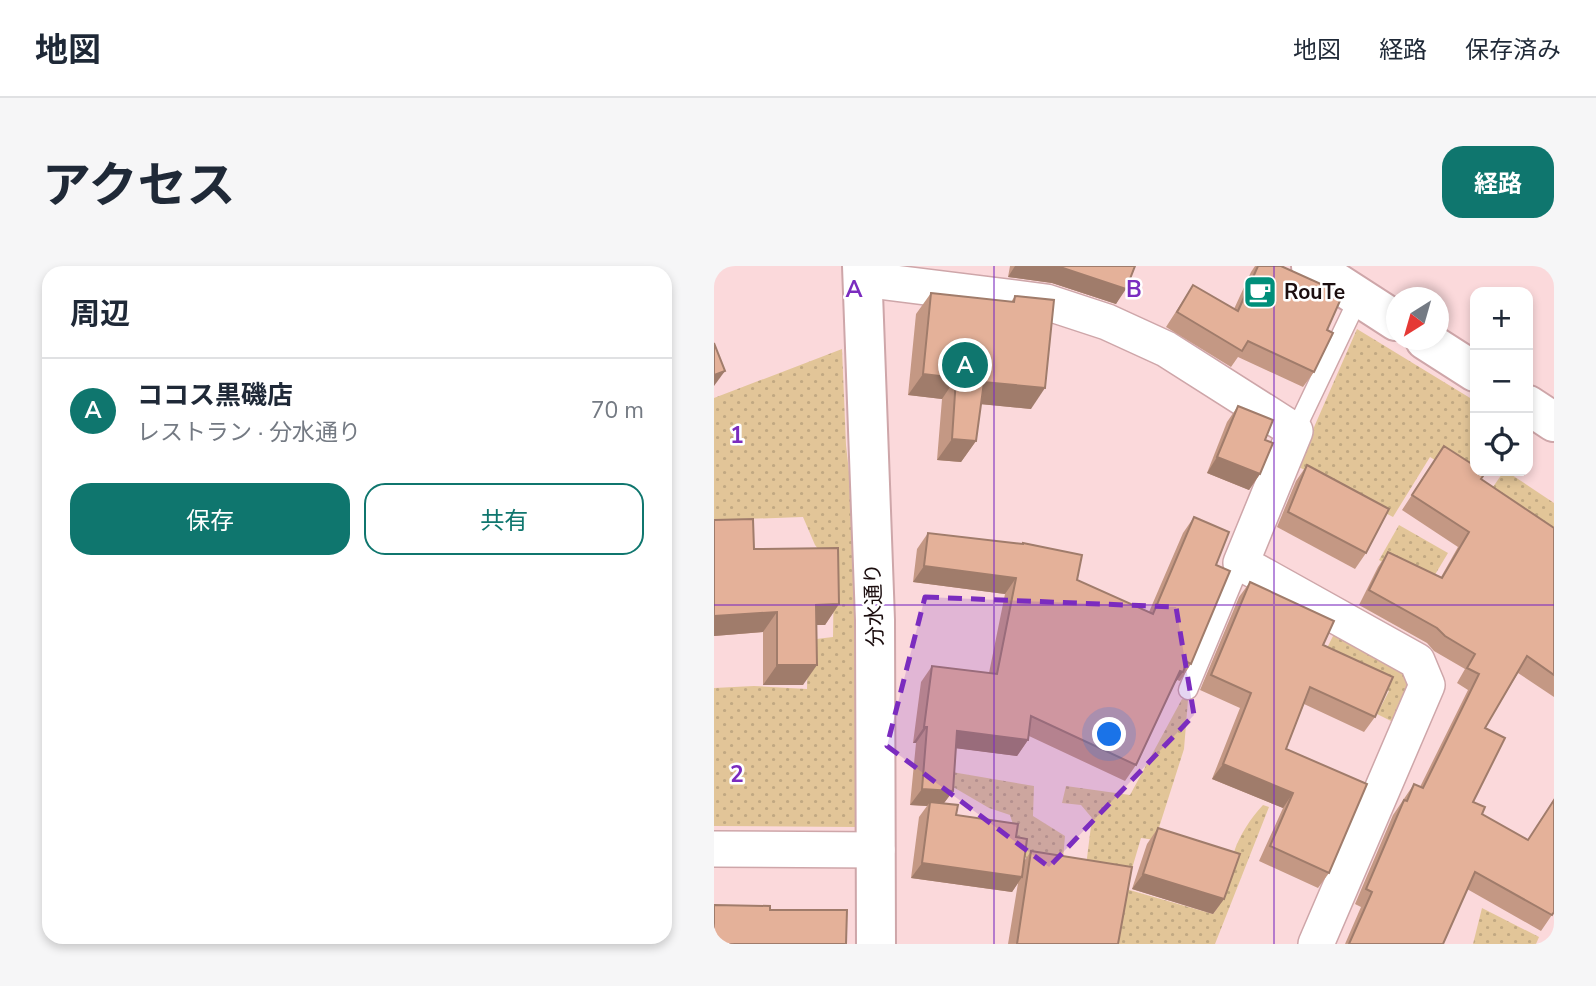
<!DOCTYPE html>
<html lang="ja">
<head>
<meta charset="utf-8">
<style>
	:root { --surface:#fff; --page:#f6f6f7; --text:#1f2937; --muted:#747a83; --line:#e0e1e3; --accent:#0f766e }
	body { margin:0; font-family:"Nunito Sans","Noto Sans JP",sans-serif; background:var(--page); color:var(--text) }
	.controls { position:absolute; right:21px; top:21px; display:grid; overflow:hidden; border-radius:14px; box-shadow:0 4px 10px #0003 }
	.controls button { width:63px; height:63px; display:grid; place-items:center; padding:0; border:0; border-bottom:2px solid var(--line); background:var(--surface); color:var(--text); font:35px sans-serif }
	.compass { position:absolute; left:672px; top:21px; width:63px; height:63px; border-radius:50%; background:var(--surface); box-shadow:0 4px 10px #0003; rotate:217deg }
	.you { position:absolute; left:396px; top:469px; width:24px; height:24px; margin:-18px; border:5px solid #fff; border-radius:50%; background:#1a73e8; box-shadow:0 0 0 10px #1a73e833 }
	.badge { display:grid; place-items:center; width:46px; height:46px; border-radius:50%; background:var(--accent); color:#fff; font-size:23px; font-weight:700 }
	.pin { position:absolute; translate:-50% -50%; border:4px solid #fff; box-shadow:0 2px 7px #0006 }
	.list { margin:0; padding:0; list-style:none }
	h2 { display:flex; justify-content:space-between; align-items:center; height:91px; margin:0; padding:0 28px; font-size:30px }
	h2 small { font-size:23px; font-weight:400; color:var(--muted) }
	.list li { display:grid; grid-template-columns:46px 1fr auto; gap:21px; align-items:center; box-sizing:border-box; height:105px; padding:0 28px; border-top:2px solid var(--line) }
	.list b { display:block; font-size:26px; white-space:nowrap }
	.list p { margin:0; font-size:23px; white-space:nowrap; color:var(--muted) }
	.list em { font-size:23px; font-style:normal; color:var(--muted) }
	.actions { display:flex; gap:14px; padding:21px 28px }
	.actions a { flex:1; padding:16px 0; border:2px solid var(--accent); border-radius:21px; text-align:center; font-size:24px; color:var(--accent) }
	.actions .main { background:var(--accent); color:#fff }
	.icon { flex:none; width:38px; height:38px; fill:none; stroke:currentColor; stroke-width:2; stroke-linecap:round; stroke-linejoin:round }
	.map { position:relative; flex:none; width:840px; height:678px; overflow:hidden; border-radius:21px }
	header { display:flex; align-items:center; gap:42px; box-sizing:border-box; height:98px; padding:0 35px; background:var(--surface); border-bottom:2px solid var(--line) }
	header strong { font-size:33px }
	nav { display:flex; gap:38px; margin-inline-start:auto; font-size:24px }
	.intro { display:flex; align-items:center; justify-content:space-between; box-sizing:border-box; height:168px; padding:0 42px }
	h1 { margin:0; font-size:49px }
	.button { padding:18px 32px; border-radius:21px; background:var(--accent); color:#fff; font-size:24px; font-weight:700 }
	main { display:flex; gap:42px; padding:0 42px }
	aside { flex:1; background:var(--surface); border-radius:21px; box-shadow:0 4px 10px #0003 }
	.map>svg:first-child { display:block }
	.grass { fill:url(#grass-dots) }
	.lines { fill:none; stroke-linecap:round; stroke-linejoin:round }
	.service-casing { stroke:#cea6a9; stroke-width:21 }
	.minor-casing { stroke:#cea6a9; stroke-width:38 }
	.tertiary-casing { stroke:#cea6a9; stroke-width:42 }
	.service { stroke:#fff; stroke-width:18 }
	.minor { stroke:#fff; stroke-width:35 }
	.tertiary { stroke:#fff; stroke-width:38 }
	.wall { fill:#c49884 }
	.shaded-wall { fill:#a07c6b }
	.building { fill:#e4b199; stroke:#a07c6b; stroke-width:2 }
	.marked { fill:#7b2cbf; fill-opacity:0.2; stroke:#7b2cbf; stroke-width:5; stroke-dasharray:14 9; stroke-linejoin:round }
	.grid { fill:none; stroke:#7b2cbf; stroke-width:2; stroke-opacity:0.55 }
	.labels { text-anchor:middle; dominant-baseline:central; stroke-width:5; stroke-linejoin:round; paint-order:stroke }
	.poi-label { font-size:21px; font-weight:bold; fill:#1b0d0e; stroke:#fff; text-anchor:start }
	.street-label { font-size:21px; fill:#1b0d0e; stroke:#fff }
	.grid-label { font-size:23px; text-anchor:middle; font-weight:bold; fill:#7b2cbf; stroke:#fff; stroke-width:5; stroke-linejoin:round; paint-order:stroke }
</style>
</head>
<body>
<header>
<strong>地図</strong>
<nav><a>地図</a><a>経路</a><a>保存済み</a></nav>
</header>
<div class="intro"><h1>アクセス</h1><a class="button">経路</a></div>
<main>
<aside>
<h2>周辺<small></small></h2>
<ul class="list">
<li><span class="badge">A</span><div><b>ココス黒磯店</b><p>レストラン · 分水通り</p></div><em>70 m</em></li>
</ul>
<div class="actions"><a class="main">保存</a><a>共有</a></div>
</aside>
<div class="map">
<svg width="840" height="678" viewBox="0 0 840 678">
	<defs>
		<pattern id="grass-dots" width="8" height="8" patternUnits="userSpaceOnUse" patternTransform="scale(1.75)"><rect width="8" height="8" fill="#e2c598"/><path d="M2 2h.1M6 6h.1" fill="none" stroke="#c1a882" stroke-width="1.8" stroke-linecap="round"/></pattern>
	</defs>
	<rect width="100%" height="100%" fill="#fbd9db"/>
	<g class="grass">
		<path d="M643,63L761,135V189L754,214L716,191L679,251L583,200Z"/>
		<path d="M128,83L132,179L142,269L141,561L0,560V422L40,420L93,423L94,374L119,371L120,303L101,279L89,251L0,254V132Z"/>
		<path d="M790,205H792L840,237V271L770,234Z"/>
		<path d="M685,259L734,287L713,322L665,294Z"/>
		<path d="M621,366L690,405L697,417L679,456L663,448L675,425L610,388Z"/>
		<path d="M468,433L474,434L470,483L441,574L427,572L412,623L499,648C515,629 512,608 520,586C526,568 537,552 549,539L555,541L501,678H402L374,623L373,592L378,552L367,539L348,537L352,520L416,529Z"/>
		<path d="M232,505L320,520L319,550L351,570L349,594L312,592L306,580L296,549L275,542L234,518Z"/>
		<path d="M768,642L825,671L822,678H759Z"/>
	</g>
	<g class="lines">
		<defs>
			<g id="service">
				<path d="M581,165L645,31"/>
				<path d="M474,424L527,297"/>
			</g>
			<g id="minor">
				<path d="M148,13L332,36L393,56L452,83L581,165L527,297L703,395L713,419L602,678"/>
				<path d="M0,583L163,584"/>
			</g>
			<g id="tertiary">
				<path d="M148,0L161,354L162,678"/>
				<path d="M597,0L682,55"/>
				<path d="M711,74L761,106"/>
				<path d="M814,139L840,156"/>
			</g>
		</defs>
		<use href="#service" class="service-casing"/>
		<use href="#minor" class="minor-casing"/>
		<use href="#tertiary" class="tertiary-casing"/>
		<use href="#service" class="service"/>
		<use href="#minor" class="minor"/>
		<use href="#tertiary" class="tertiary"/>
	</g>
	<g class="wall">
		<path d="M296,0H421L402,38L338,17L294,11Z"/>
		<path d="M541,0H567L613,64L600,106L589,121L524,91L517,101L452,61L479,19L520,43L537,6Z"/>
		<path d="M217,27L297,36L301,30L317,143L267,138L262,175L247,196L223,194L228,133L194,129L202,48Z"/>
		<path d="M524,140L551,174L546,208L535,224L493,207L513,156Z"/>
		<path d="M730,180L767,213L840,262V431L804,407L771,462L759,536L768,548L814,574L840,533V646L827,665L753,623L729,678H631L647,641L641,638L679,549L700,518L706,521L754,424L743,417L751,403L720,385L713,377L645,339L664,301L674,286L727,311L744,281L688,244Z"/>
		<path d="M593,199L652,287L641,303L563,261L582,215Z"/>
		<path d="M480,251L502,299L477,398L466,415L463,414L459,420L422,499L411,515L315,470L314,474L303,490L242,482L239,525L230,537L242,549L302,571L311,594L317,585L404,678H294L304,617L298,626L197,612L205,551L213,540L196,539L202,477H199L207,416L218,400L275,407L291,328L199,316L203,283L214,267L308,278L309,277L363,314L435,346L469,267Z"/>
		<path d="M0,254L40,283L125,338L111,359H103L89,419H49V366L0,370Z"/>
		<path d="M536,316L609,379L661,451L650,466L590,438L572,483L615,607L604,622L545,595L569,542L498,513L526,442L486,424L525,331Z"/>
		<path d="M444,562L510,633L499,648L418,623L433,578Z"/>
	</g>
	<g class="shaded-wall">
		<path d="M301,0H334L349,2L412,23L402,38L338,17L294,11Z"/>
		<path d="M11,105L0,120V109Z"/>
		<path d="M209,108L242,112L228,133L194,129Z"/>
		<path d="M270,116L331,122L317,143L255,137Z"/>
		<path d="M238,173L262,175L247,196L223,194Z"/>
		<path d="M503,191L546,208L535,224L493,207Z"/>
		<path d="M210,300L302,312L291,328L199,316Z"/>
		<path d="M125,338L111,359H88L102,339Z"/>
		<path d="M63,346L49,366L0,370V350Z"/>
		<path d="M63,399H103L89,419H49Z"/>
		<path d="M466,405L469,406L457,422Z"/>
		<path d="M210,461H213L202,477H199Z"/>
		<path d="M243,465L314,474L303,490L232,481Z"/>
		<path d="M509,498L579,527L569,542L498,513Z"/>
		<path d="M208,523L239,525L227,541L216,536L213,540L196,539Z"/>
		<path d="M208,597L308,611L298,626L197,612Z"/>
		<path d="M429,608L510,633L499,648L418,623Z"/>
	</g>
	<g class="building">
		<path d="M334,0H421L412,23L349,2Z"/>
		<path d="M544,0H567L629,28L613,64L619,67L600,106L534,75L528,85L463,46L479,19L524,45Z"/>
		<path d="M217,27L300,36L301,30L340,34L331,122L270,116L262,175L238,173L242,112L209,108Z"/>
		<path d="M0,77L11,105L0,109Z"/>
		<path d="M524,140L559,154L551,174L559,177L546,208L503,191Z"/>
		<path d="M730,180L761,200V205H768L771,207L767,213L840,262V409L813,390L771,462L791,472L759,536L771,541L768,548L814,574L840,534V646L838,649L761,606L729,678H635L658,626L652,623L690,534L693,535L700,518L709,522L765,408L753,402L761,388L731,370L723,362L655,324L674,286L728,312L755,266L698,229Z"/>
		<path d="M593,199L675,243L652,287L574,246Z"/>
		<path d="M480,251L515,266L502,299L516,305L477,398L473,396L469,406L466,405L422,499L317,450L314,474L243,465L239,525L208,523L213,461H210L218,400L283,408L302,312L210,300L214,267L309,278V277L368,289L363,314L439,348Z"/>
		<path d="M39,253L40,283L124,282L125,338L102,339L103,399H63V346L0,350V254Z"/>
		<path d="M536,316L620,355L609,379L679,411L661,451L596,421L572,483L653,518L615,607L556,580L579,527L509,498L537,427L497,409Z"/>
		<path d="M216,536L244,539L242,549L304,558L302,571L313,573L308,611L208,597Z"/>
		<path d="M444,562L526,588L510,633L429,608Z"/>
		<path d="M317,585L418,601L404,678H303Z"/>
		<path d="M0,639L56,640V644H133L132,678H0Z"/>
	</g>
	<path class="marked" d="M211,331L462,341L480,449L335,601L173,480Z"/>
	<path class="grid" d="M280,0V678M560,0V678M0,339H840"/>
	<defs>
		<symbol id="cafe-square" viewBox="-11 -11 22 22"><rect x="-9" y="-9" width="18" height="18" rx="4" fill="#008f7a" stroke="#fff"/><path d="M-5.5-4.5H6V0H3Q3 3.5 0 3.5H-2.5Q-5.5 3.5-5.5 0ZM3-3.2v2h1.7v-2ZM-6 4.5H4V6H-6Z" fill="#fff"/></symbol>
	</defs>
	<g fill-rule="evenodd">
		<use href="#cafe-square" x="527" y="7" width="38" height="38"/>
	</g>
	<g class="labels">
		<g class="poi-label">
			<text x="570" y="26">RouTe</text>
		</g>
		<g class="street-label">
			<text transform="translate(160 339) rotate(-92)">分水通り</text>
		</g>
	</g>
	<g class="grid-label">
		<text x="140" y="31">A</text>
		<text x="420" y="31">B</text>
		<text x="23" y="177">1</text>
		<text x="23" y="516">2</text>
	</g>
</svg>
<div class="controls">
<button>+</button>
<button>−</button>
<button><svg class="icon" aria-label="locate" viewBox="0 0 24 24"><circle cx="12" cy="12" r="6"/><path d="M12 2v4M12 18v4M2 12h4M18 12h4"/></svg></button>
</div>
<svg class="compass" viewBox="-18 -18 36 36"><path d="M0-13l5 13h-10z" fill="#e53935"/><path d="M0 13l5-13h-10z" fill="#747a83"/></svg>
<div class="you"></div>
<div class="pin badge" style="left:251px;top:99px">A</div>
</div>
</main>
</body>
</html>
